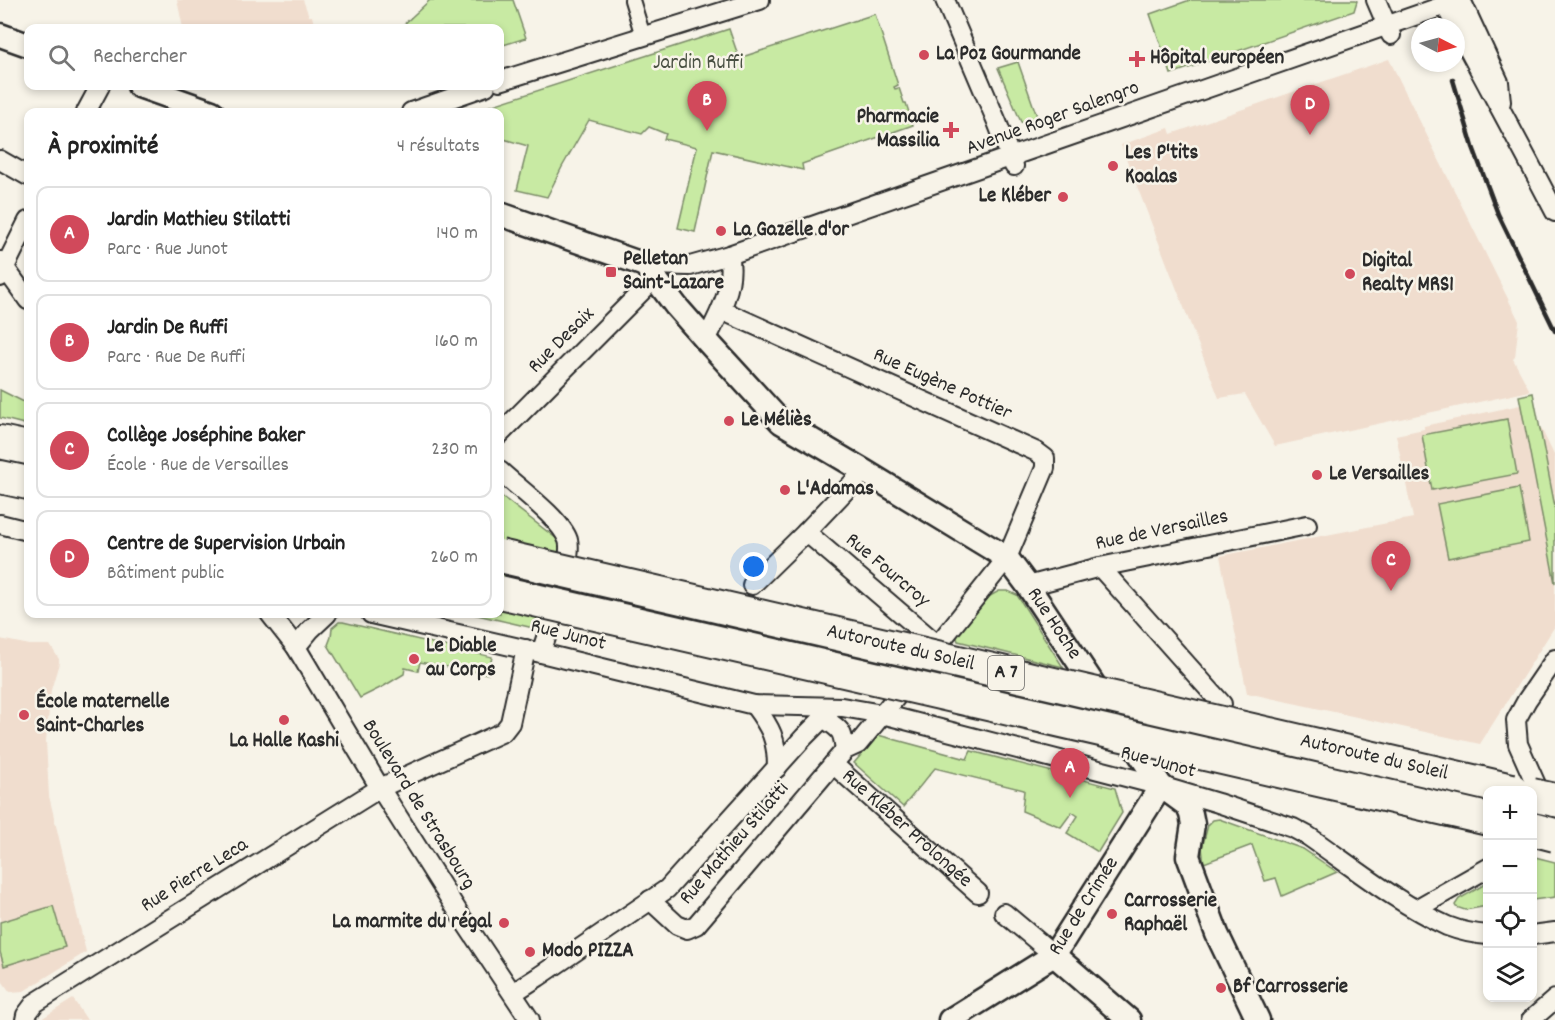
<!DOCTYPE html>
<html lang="fr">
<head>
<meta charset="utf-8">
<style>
	:root { --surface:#fff; --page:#f2f2f2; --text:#222; --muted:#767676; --line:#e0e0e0; --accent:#d1495b }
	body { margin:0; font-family:Dekko,sans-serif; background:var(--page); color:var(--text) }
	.controls { position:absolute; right:18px; bottom:18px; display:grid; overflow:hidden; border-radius:12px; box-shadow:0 3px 9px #0003 }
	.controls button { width:54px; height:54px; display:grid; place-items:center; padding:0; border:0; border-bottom:2px solid var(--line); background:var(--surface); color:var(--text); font:30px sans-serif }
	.compass { position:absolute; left:1411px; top:18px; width:54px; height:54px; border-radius:50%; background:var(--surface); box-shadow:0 3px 9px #0003; rotate:96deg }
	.you { position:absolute; left:754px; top:567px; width:21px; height:21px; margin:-15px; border:4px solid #fff; border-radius:50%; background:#1a73e8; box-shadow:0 0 0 9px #1a73e833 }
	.badge { display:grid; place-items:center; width:39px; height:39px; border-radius:50%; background:var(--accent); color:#fff; font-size:20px; font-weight:700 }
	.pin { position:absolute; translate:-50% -50px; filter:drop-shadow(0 2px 3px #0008) }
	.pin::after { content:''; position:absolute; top:32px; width:21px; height:18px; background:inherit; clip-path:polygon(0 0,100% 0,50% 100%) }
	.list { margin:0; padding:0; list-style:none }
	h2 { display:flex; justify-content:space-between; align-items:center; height:78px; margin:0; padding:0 24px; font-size:26px }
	h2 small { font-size:20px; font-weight:400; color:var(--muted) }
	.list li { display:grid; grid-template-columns:39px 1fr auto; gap:18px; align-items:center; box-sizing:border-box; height:96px; margin:0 12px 12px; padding:0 12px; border:2px solid var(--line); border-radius:12px }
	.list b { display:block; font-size:22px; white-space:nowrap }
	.list p { margin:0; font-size:20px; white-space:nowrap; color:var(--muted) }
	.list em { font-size:20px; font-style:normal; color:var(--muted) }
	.icon { flex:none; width:33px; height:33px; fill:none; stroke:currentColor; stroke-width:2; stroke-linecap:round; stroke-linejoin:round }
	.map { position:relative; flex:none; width:1555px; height:1020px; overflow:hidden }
	.search { position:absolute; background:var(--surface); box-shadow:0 3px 9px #0003; left:24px; top:24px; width:480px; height:66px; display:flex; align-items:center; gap:15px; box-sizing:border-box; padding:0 21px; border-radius:12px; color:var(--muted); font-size:22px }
	.panel { position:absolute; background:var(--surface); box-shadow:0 3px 9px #0003; left:24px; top:108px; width:480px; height:510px; border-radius:12px }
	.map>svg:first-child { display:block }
	.built { fill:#f0ddce }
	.green { fill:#c8eaa3; stroke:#7a8a67; stroke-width:1.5 }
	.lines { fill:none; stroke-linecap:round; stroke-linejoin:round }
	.pedestrian-casing { stroke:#2b2b2b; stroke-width:18 }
	.minor-casing { stroke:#2b2b2b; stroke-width:22 }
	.tertiary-casing { stroke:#2b2b2b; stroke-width:27 }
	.motorway-casing { stroke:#2b2b2b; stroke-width:36 }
	.pedestrian { stroke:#f7f3e8; stroke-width:14 }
	.minor { stroke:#f7f3e8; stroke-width:18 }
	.tertiary { stroke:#f7f3e8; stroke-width:22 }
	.motorway { stroke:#f7f3e8; stroke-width:32 }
	.rail { stroke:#2b2b2b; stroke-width:4.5 }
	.motorway-bridge-casing { stroke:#2b2b2b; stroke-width:36; stroke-linecap:butt }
	.motorway-bridge { stroke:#f7f3e8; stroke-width:32 }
	.poi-dot { fill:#d1495b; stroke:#f7f3e8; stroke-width:2 }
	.labels { text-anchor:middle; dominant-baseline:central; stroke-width:5; stroke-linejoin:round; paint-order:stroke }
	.shield { fill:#f7f3e8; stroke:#686764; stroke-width:1.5 }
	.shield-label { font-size:20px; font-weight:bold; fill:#2b2b2b }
	.poi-label { font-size:21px; font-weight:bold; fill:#2b2b2b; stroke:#f7f3e8; text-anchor:start }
	.park-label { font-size:21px; fill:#4a5143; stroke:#f7f3e8 }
	.street-label { font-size:21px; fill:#2b2b2b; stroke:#f7f3e8 }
</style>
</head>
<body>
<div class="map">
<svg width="1555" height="1020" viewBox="0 0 1555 1020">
	<rect width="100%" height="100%" fill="#f7f3e8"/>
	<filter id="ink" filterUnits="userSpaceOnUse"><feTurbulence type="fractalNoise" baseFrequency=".0167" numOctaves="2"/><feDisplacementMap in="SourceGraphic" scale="12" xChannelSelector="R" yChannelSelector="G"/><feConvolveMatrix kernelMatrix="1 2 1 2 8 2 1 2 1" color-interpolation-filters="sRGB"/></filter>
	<g filter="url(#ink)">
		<g class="built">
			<path d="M177,0H303L309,16H312L315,28H183Z"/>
			<path d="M1389,59L1519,321L1515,357L1513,359L1530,391L1275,446L1245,394L1219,398L1121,145L1169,128L1171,134Z"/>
			<path d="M1529,403L1555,457V626L1480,744L1247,693L1220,556L1413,518L1396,435L1424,429V426Z"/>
			<path d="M0,639L30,645H50L59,659V663L51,690L46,741L49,796L86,952L24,991L10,992L0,978Z"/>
			<path d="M73,999L87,1020H41V1019Z"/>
		</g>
		<g class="green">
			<path d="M430,0H513L526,38L500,46V28H400Z"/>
			<path d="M1190,0H1356L1357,1L1354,11L1171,74L1150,14Z"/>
			<path d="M875,14L898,85L894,87L895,89L899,88L904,103H906L913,125L802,164L803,170L713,150L695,232L678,228L697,147L664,139L666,134L649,127L642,134L589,120L562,167L547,197L517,190L528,146L500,138V112H485L487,107L729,29L739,58Z"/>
			<path d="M1018,62L1039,122L1030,125L1021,122L998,68Z"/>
			<path d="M0,390L28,404V425L0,418Z"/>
			<path d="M1533,393L1555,507V583L1519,396Z"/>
			<path d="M1507,419L1517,474L1432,490L1422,435Z"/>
			<path d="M1519,488L1529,542L1448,558L1437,504Z"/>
			<path d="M500,495L557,539L562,547L561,556L538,629L473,614H500Z"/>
			<path d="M999,591H1008L1017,595L1063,667L958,641L956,635L990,596Z"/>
			<path d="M339,622H343L492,657L488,674L420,662L418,671L405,668L404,674L384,686L360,698L328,645L331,637L332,628Z"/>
			<path d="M878,735L967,759L971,751L1115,788L1122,813L1098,852L1067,833L1078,816L1072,812L1061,827L1022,811L1024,790L935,768L903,807L854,763Z"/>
			<path d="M1219,819L1303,849L1337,872L1282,896L1276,878L1265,881L1252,845L1204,863L1202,848L1208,825L1213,820Z"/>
			<path d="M1535,857L1555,862V897L1533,900V859Z"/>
			<path d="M1487,883V906L1465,910L1456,907L1455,905L1459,899Z"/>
			<path d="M53,906L65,947L4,966L0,952V922Z"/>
		</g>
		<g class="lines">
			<defs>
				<path id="pedestrian" d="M632,0L643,36"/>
				<g id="minor">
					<path d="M945,0L997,122L1014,166"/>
					<path d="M1376,0L1391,35"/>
					<path d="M1461,0L1499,82L1501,102"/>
					<path d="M1445,5C1481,74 1519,142 1555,212"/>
					<path d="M500,81L760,0"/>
					<path d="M86,112L100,86"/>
					<path d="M411,112L486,86"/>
					<path d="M0,160L28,176"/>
					<path d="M0,261L28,300"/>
					<path d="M645,265L690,266L729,255L1460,0"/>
					<path d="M0,277L28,221"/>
					<path d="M706,340C719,315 736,284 729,255"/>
					<path d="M500,434L655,278"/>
					<path d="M500,471C517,487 561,519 568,540C574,558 548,631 541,653"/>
					<path d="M0,524L28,531"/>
					<path d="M806,532L938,645"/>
					<path d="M1100,567L1222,704"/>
					<path d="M752,585L806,532L864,471"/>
					<path d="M1028,586L1100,567L1307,525"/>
					<path d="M270,614L296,647L380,788L462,918L530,1020"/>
					<path d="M371,614L541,653L754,705L842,707L882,714L1161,786L1218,803L1293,828L1308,836C1353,867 1397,903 1447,926C1460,931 1474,934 1488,935"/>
					<path d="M296,647L310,630L327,614"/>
					<path d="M754,705C771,728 777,739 777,768"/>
					<path d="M824,718C840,731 842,727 845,750"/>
					<path id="s1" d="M833,764L978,893"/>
					<path d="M1532,833L1535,830L1542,798L1518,744L1516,720L1527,700L1555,659"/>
					<path d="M650,900L677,925L687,929L696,925L845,750L858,744L877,721L1007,558L1045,468V458L1037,452L721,310"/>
					<path d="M1416,909L1488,868"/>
					<path d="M1004,913L1054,955"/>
					<path d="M1532,935L1555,932"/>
					<path d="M513,993L538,977L667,889L804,737L834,707"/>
					<path d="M25,1020L26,1015L35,1003L380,788L503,732L510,723L526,649"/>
					<path d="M1531,1020L1555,999"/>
				</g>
				<g id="tertiary">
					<path d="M0,35L28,45"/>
					<path d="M139,86L212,112"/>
					<path id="s2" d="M500,214L645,265L676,306L706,340L781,422L864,471L1007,558L1028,586L1161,786L1187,805L1191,814L1193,824L1188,856L1217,934L1258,1020"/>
					<path d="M1054,955L1129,1020"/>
					<path id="s3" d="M950,1020L1054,955L1161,786"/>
				</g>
				<g id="motorway">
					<path d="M0,442L28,448"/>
					<path d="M0,477L28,483"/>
				</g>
			</defs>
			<use href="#pedestrian" class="pedestrian-casing"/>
			<use href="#minor" class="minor-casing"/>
			<use href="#tertiary" class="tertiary-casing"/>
			<use href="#motorway" class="motorway-casing"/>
			<use href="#pedestrian" class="pedestrian"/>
			<use href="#minor" class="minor"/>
			<use href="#tertiary" class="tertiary"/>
			<use href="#motorway" class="motorway"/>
			<path class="rail" d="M1453,80L1473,147L1498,214L1555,331"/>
			<defs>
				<g id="motorway-bridge">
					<path id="s4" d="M500,556L1512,790"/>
					<path d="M500,592L1488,819"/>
					<path d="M1532,795L1555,800"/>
					<path d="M1532,829L1555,835"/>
				</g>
			</defs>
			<use href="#motorway-bridge" class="motorway-bridge-casing"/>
			<use href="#motorway-bridge" class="motorway-bridge"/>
		</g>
	</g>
	<g class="poi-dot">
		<circle cx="924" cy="55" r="6"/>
		<path d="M1134 50h6v6h6v6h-6v6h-6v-6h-6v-6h6z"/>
		<path d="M948 121h6v6h6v6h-6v6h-6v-6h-6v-6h6z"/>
		<circle cx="1113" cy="166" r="6"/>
		<circle cx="1063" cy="197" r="6"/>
		<circle cx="721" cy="231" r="6"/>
		<rect x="605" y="266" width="12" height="12" rx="3"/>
		<circle cx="1350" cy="274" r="6"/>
		<circle cx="729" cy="421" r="6"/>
		<circle cx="1317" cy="475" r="6"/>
		<circle cx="785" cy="490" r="6"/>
		<circle cx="414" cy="659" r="6"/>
		<circle cx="24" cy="715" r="6"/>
		<circle cx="284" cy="720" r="6"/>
		<circle cx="1112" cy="914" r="6"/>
		<circle cx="504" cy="923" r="6"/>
		<circle cx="530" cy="952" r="6"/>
		<circle cx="1221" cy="988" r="6"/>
	</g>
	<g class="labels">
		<rect class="shield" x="988" y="656" width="36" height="34" rx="4.5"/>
		<g class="shield-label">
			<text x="1006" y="673">A 7</text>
		</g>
		<g class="poi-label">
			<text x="936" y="55">La Poz Gourmande</text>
			<text x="1150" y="59">Hôpital européen</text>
			<text x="939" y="118" text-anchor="end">Pharmacie<tspan x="939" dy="24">Massilia</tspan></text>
			<text x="1125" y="154">Les P'tits<tspan x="1125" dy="24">Koalas</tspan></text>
			<text x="1051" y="197" text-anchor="end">Le Kléber</text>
			<text x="733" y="231">La Gazelle d'or</text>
			<text x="623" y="260">Pelletan<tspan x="623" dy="24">Saint-Lazare</tspan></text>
			<text x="1362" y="262">Digital<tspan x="1362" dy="24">Realty MRS1</tspan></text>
			<text x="741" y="421">Le Méliès</text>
			<text x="1329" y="475">Le Versailles</text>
			<text x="797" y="490">L'Adamas</text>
			<text x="426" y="647">Le Diable<tspan x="426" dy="24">au Corps</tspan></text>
			<text x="36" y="703">École maternelle<tspan x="36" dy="24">Saint-Charles</tspan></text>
			<text x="284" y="742" text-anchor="middle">La Halle Kashi</text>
			<text x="1124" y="902">Carrosserie<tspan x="1124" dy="24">Raphaël</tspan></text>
			<text x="492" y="923" text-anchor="end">La marmite du régal</text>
			<text x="542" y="952">Modo PIZZA</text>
			<text x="1233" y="988">Bf Carrosserie</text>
		</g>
		<g class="park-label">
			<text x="698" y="64">Jardin Ruffi</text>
		</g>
		<g class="street-label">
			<text transform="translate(1053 119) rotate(-20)">Avenue Roger Salengro</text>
			<text transform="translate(562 341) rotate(-45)">Rue Desaix</text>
			<text transform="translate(942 385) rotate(24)">Rue Eugène Pottier</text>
			<text transform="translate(1162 531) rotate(-12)">Rue de Versailles</text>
			<text transform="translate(887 571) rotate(40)">Rue Fourcroy</text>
			<text stroke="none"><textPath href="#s2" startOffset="706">Rue Hoche</textPath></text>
			<text transform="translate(568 636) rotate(14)">Rue Junot</text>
			<text stroke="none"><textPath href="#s4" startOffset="411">Autoroute du Soleil</textPath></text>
			<text stroke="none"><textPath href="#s4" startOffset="897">Autoroute du Soleil</textPath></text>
			<text transform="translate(1158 763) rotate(15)">Rue Junot</text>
			<text transform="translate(418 805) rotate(58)">Boulevard de Strasbourg</text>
			<text stroke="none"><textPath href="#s1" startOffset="98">Rue Kléber Prolongée</textPath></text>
			<text transform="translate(735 844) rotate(-49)">Rue Mathieu Stilatti</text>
			<text transform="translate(195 876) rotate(-32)">Rue Pierre Leca</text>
			<text stroke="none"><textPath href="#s3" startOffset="180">Rue de Crimée</textPath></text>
		</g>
	</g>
</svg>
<div class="controls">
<button>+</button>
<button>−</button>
<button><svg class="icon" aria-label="locate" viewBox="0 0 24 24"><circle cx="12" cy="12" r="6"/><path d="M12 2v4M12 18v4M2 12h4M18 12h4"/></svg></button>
<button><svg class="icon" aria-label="layers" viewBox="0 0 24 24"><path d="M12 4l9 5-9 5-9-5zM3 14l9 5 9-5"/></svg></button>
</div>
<svg class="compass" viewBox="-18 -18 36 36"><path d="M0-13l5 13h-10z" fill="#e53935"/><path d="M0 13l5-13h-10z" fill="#767676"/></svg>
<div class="you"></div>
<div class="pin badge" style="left:1070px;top:798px">A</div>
<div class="pin badge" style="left:707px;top:131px">B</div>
<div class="pin badge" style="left:1391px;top:591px">C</div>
<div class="pin badge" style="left:1310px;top:135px">D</div>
<div class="search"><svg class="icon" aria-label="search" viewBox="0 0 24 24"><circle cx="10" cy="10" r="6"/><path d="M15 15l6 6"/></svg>Rechercher</div>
<section class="panel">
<h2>À proximité<small>4 résultats</small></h2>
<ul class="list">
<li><span class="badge">A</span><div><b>Jardin Mathieu Stilatti</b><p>Parc · Rue Junot</p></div><em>140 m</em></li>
<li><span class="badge">B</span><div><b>Jardin De Ruffi</b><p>Parc · Rue De Ruffi</p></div><em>160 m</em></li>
<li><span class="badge">C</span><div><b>Collège Joséphine Baker</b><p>École · Rue de Versailles</p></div><em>230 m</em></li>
<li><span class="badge">D</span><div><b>Centre de Supervision Urbain</b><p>Bâtiment public</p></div><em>260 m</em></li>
</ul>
</section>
</div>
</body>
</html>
